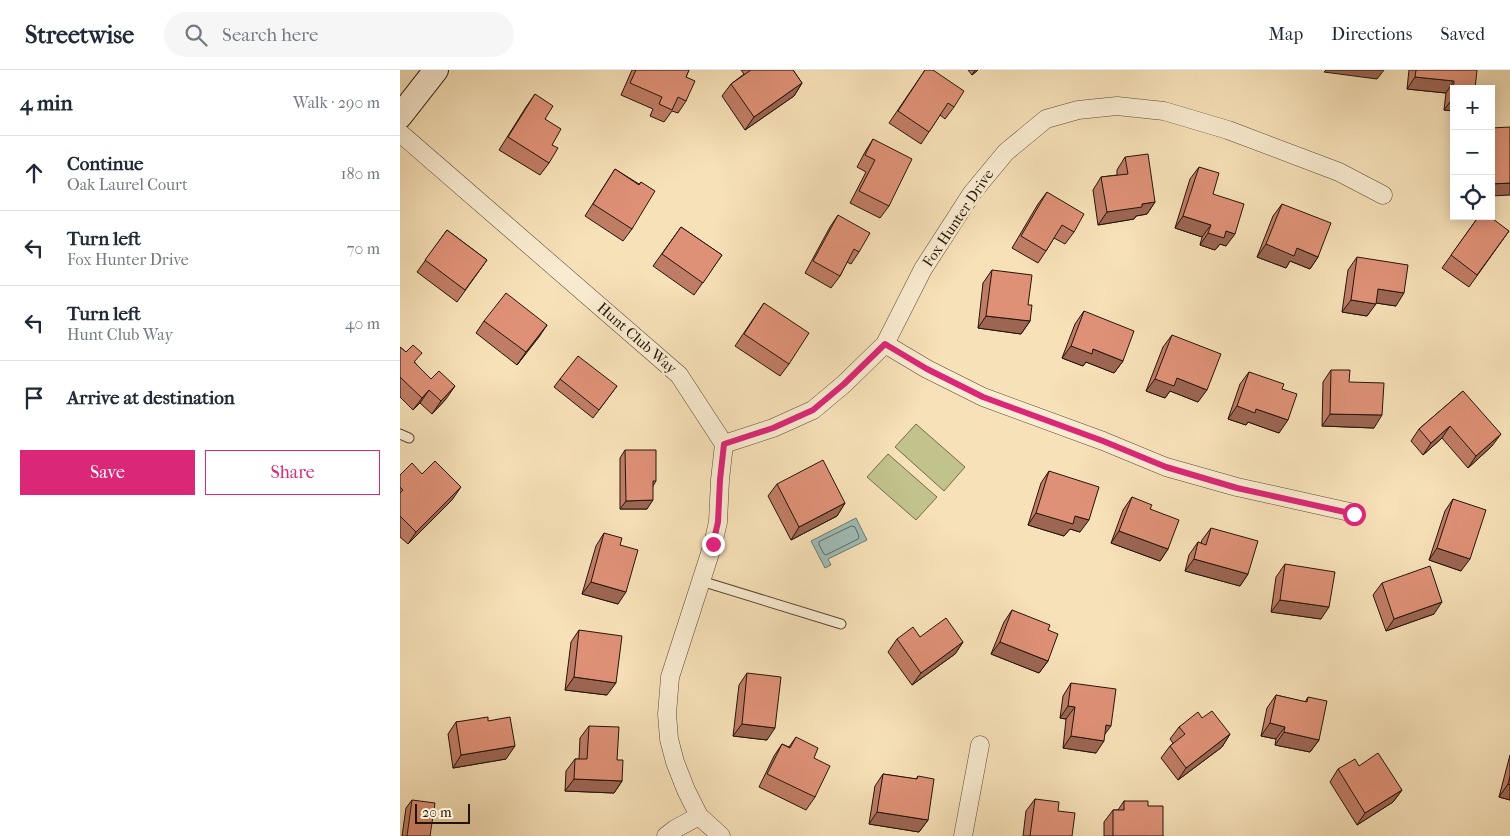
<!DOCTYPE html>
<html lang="en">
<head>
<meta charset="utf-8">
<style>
	:root { --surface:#fff; --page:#f6f6f7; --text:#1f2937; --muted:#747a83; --line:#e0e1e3; --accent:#db2777 }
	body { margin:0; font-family:"IM FELL French Canon",serif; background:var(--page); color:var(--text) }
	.controls { position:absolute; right:15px; top:15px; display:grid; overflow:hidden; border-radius:0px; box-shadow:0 2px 12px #0003 }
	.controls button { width:45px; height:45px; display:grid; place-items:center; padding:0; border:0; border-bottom:1px solid var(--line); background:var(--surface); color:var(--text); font:25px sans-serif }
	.scale { position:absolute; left:15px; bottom:12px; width:55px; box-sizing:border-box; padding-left:5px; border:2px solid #241408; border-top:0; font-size:14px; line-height:18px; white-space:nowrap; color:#241408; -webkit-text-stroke:4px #faecd1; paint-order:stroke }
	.stop { position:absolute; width:15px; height:15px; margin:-11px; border:4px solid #db2777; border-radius:50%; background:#fff }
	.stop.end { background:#db2777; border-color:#fff; box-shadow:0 1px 5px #0008 }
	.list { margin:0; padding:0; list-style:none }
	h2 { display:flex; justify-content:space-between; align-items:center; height:65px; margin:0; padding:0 20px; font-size:21px }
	h2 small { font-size:16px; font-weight:400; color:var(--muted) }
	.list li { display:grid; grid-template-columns:32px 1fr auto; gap:15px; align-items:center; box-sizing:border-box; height:75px; padding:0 20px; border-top:1px solid var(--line) }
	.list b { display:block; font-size:19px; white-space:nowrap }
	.list p { margin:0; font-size:16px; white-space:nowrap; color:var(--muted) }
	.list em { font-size:16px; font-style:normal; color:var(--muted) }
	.actions { display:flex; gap:10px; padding:15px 20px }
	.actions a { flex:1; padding:11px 0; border:1px solid var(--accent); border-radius:0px; text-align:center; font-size:18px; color:var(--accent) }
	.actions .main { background:var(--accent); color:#fff }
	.icon { flex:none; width:28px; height:28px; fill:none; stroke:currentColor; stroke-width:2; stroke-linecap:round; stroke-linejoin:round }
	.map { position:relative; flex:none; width:1110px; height:766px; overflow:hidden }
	header { display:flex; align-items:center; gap:30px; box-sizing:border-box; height:70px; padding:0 25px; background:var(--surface); border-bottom:1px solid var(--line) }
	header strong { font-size:24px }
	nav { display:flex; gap:28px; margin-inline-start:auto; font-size:18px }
	.search { width:350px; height:45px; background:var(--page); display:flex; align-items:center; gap:12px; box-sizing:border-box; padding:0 18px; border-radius:28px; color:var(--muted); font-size:19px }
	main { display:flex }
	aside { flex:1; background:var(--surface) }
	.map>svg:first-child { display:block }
	.green { fill:#c1c28c; stroke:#726b4a }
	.water { fill:#9fbcb6; stroke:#6e7970 }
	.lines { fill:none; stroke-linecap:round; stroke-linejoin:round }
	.shore { stroke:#62685f; stroke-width:1 }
	.lane-casing { stroke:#594734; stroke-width:11 }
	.street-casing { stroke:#594734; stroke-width:19 }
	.secondary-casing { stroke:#241408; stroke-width:26 }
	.lane { stroke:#faecd1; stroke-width:9 }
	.street { stroke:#faecd1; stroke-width:18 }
	.secondary { stroke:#faecd1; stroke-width:24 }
	.wall { fill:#c07d66; stroke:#241408 }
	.shaded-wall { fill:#9c6653; stroke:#241408 }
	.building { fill:#df9177; stroke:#241408 }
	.route { stroke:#db2777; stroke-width:6 }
	.labels { text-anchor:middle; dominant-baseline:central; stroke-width:5; stroke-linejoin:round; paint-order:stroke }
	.street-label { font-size:15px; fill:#241408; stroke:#faecd1 }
</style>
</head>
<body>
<header>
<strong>Streetwise</strong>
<div class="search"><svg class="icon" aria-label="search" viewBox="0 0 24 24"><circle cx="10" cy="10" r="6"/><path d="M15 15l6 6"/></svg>Search here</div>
<nav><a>Map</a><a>Directions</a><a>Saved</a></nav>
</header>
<main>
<aside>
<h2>4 min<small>Walk · 290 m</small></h2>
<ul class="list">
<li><svg class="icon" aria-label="ahead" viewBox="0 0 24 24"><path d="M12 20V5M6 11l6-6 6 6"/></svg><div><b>Continue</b><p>Oak Laurel Court</p></div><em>180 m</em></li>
<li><svg class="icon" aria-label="left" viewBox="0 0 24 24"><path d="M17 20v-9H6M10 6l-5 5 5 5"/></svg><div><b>Turn left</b><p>Fox Hunter Drive</p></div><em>70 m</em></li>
<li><svg class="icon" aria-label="left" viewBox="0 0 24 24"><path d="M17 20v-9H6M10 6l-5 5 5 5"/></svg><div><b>Turn left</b><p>Hunt Club Way</p></div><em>40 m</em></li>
<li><svg class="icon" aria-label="arrive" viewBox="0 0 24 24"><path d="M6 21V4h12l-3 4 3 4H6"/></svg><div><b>Arrive at destination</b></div></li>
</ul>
<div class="actions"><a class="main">Save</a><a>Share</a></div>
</aside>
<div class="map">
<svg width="1110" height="766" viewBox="0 0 1110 766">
	<rect width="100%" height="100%" fill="#f7e1b8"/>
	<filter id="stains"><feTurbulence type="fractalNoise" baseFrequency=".004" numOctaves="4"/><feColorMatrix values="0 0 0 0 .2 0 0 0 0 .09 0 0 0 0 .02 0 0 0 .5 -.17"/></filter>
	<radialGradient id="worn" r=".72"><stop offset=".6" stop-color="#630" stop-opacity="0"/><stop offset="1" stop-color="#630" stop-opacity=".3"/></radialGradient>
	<g class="green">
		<path d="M516,354L565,397L544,421L495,377Z"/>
		<path d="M488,384L537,427L516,450L467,407Z"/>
	</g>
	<path class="water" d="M456,448L467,470L428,489L431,495L425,498L411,471Z"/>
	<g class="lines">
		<path class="shore" d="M452,456L455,457L459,466L458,469L426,485L424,484L419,475V472Z"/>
		<defs>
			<g id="lane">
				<path d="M0,364L9,368"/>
				<path d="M301,511L441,554"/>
			</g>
			<g id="street">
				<path d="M0,63L279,305L324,374L320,410L318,452L313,474L270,607L267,644L269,669L275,692L286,720L299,746L321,766"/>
				<path d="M485,274L527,299L583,327L703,371L766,397L837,417L954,443"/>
				<path d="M324,374L373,358L413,340L444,314L485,274L523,199L572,123L606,82L646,49L678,40L717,36L764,41L828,60L939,102L983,125"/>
				<path d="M266,766L275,759L299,746"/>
				<path d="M563,766L580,675"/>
			</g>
			<path id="secondary" d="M0,46L36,0"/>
		</defs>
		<use href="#lane" class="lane-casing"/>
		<use href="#street" class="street-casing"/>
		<use href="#secondary" class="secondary-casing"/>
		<use href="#lane" class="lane"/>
		<use href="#street" class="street"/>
		<use href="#secondary" class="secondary"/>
	</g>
	<g class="wall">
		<path d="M232,0H289L286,7V31L278,43L272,41L264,52L250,46L253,39L221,25Z"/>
		<path d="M341,0H393L402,13L394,26L345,60L322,26L331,14L344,4Z"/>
		<path d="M525,0L554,37L545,49L540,45L521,74L489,53Z"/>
		<path d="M568,0H578L572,5Z"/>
		<path d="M1009,0H1077L1054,19V41L1044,40L1046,23L1007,19Z"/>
		<path d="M135,24L145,49L152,75L149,93L140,105L99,80L126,37Z"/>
		<path d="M473,69L489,136L480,148L450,133L466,102L457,97L465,82Z"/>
		<path d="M725,87L755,132L747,144L736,146L734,149L698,155L693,120L701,107L717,105V100Z"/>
		<path d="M799,97L813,124L826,176L820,174L815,180L800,175L802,167L775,158L790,109Z"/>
		<path d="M215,99L239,114L241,112L232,159L223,171L185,146Z"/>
		<path d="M647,122L674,162L665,174L654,168L646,181L638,193L612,178L638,134Z"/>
		<path d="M882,134L918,187L910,199L890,191L886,198L857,187L873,146Z"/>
		<path d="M438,145L459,182L451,194L447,192L440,206L431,218L405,203L430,157Z"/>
		<path d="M1079,146L1109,161L1069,217L1042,198Z"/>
		<path d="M281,157L322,185L294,225L253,196Z"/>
		<path d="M47,160L87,190L57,232L17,202Z"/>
		<path d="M957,187L996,236L976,233L967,246L942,242L948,200Z"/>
		<path d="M592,200L628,235L630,251L621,264L578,258L583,213Z"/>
		<path d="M364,233L389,294L380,306L335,276Z"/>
		<path d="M684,241L723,291L714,303L686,292L683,296L662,288L675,254Z"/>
		<path d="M84,251L147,255L117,295L76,263Z"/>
		<path d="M772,265L798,332L770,321L765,328L746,321L763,277Z"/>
		<path d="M0,277L6,282L46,329L32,344L20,333L13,340L0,327Z"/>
		<path d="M931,300L974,358L922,356L923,312Z"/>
		<path d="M849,302L882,319L879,363L848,352L846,355L828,349L840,314Z"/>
		<path d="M160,309L217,316L193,348L154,317Z"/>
		<path d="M1063,321L1092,376L1068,398L1042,368L1023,385L1011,371L1019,359Z"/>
		<path d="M225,380L256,411L253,416L247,439H220V388Z"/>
		<path d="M649,401L680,462L670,459L664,466L628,455L641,413Z"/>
		<path d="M22,404L52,430L8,474L0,467V405Z"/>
		<path d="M377,414L445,433L437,446L391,470L368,426Z"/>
		<path d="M732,427L750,439L768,479L760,491L711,473L723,440Z"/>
		<path d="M1053,429L1061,501L1029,490L1045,441Z"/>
		<path d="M811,458L848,504L840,516L785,501L789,485L798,472L801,473L802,470Z"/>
		<path d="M204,463L220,475L218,534L182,524L196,476Z"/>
		<path d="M885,494L921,549L871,542L876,507Z"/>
		<path d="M982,513L1034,544L986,561L973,525Z"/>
		<path d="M612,540L648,560V591L639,603L591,584L604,552Z"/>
		<path d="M179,560L207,625L165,620L171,572Z"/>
		<path d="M520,567L563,572L555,584L512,615L488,582L497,569Z"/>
		<path d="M347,603L367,670L333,666L339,615Z"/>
		<path d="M671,613L696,683L663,678L666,649L660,648L663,626Z"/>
		<path d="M876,625L905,632L908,627L919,670L910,682L875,675L876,669L861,666L867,638Z"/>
		<path d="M802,648L830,664L822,677L778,710L761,688L770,676L773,673L770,669L779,657Z"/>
		<path d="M88,651L106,689L53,698L48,664L56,652Z"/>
		<path d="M189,656L217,690L222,711L214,723L165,721L166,701L175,689H179L180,668Z"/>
		<path d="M396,667L414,688L415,727L406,740L359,717L374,686L382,674L389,677Z"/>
		<path d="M1110,685V730L1099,727Z"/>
		<path d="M959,696L1002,720L993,732L957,755L930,712L938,699Z"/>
		<path d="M483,704L516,709L518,706L528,750L519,762L469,754L475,716Z"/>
		<path d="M635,729L658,741L672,766H623L626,741Z"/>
		<path d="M12,730L30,766H2L6,738Z"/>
		<path d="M724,731L748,736L763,766H704V752L713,740H718Z"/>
	</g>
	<g class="shaded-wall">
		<path d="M575,0H578L572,5Z"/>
		<path d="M926,0H984L977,9L924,2Z"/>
		<path d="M1015,7L1054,11L1046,23L1007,19Z"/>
		<path d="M402,13L394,26L345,60L354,47Z"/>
		<path d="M1053,28H1054V41L1044,40Z"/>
		<path d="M1110,113V125L1091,126V114Z"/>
		<path d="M755,132L747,144L736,146L734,149L698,155L707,142L742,134Z"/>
		<path d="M783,146L811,155L802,167L775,158Z"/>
		<path d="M826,161L835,164L826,176L820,174L815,180L800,175L808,163Z"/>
		<path d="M866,174L897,178L918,187L910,199L890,191L886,198L857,187Z"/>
		<path d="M978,219L1004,223L996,236L970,232Z"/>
		<path d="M951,230L976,234L967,246L942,242Z"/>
		<path d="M586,246L630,251L621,264L578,258Z"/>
		<path d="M147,255L139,267L117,295L126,282Z"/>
		<path d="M671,276L693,279L723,291L714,303L686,292L683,296L662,288Z"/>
		<path d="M777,308L807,320L798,332L770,321L765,328L746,321L755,309Z"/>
		<path d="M55,316L46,329L32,344L41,331Z"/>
		<path d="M29,320L20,333L13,340L22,328Z"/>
		<path d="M837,336L856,339L888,350L879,363L848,352L846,355L828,349Z"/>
		<path d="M930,344L982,345L974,358L922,356Z"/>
		<path d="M1050,356L1042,368L1023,385L1031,373Z"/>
		<path d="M1101,364L1092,376L1068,398L1076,386Z"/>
		<path d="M61,417L52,430L8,474L16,462Z"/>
		<path d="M253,430L247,439H220L226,431Z"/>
		<path d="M445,433L437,446L391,470L399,457Z"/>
		<path d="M636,443L675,446L689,450L680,462L670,459L664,466L628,455Z"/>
		<path d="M719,461L768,479L760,491L711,473Z"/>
		<path d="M1037,478L1070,489L1061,501L1029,490Z"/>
		<path d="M794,489L848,504L840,516L785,501Z"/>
		<path d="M191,512L226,522L218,534L182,524Z"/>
		<path d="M880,530L929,537L921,549L871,542Z"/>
		<path d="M1042,532L1034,544L986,561L994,549Z"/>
		<path d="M563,572L555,584L512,615L521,603Z"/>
		<path d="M600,572L648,591L639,603L591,584Z"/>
		<path d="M174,607L216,613L207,625L165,620Z"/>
		<path d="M668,636L675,637L666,649L660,648Z"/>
		<path d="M870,653L885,657L876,669L861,666Z"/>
		<path d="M342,654L375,658L367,670L333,666Z"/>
		<path d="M706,655L711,656L702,668Z"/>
		<path d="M884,662L919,670L910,682L875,675Z"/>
		<path d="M830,664L822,677L778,710L786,698Z"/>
		<path d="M671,666L704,671L696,683L663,678Z"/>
		<path d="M115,676L106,689L53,698L61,685Z"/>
		<path d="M174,709L222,711L214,723L165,721Z"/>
		<path d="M1108,714L1110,715V730L1099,727Z"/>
		<path d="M1002,720L993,732L957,755L965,743Z"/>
		<path d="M477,742L528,750L519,762L469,754Z"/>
	</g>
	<g class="building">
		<path d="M236,0H289L286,7L295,11L286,31L278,27L272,40L259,34L262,27L230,13Z"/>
		<path d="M351,0H393L402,13L354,47L331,14Z"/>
		<path d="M525,0H533L564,21L554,37L548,33L529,62L498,41Z"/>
		<path d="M1016,0H1077L1075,19H1054V28H1053L1054,11L1015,7Z"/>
		<path d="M135,24L153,36L145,49L161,59L152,75L158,78L149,93L108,67Z"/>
		<path d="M1110,57V113L1091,114V58Z"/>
		<path d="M473,69L512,89L489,136L459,121L475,90L465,85Z"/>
		<path d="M748,84L755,132L742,134V137L707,142L701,107L728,104L725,87Z"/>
		<path d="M799,97L819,103L813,124L844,134L835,164L826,161L824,168L808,163L811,155L783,146Z"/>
		<path d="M215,99L239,115L241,112L255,121L232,159L193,134Z"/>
		<path d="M647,122L684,144L674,162L662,155L646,181L621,166Z"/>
		<path d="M882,134L931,153L918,187L897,178L894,186L866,174Z"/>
		<path d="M438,145L470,163L459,182L454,179L440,206L413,191Z"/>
		<path d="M1079,146H1089L1109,161L1077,205L1051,185Z"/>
		<path d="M281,157L322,185L303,213L262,184Z"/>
		<path d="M47,160L87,190L65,220L25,190Z"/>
		<path d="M957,187L1008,195L1004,223L978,219L976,234L951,230Z"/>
		<path d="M592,200L632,205L628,235H632L630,251L586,246Z"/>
		<path d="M106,223L147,255L126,282L84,251Z"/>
		<path d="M364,233L409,263L389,294L344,264Z"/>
		<path d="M684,241L734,261L723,291L693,279L692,284L671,276Z"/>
		<path d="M772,265L821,284L807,320L777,308L774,316L755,309Z"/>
		<path d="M13,275L22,283L14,292L31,309L39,301L55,316L41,331L29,320L22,328L0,307V277L6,282Z"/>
		<path d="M178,286L217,316L199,340L160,309Z"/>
		<path d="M931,300H950L949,312L984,313L982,345L930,344Z"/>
		<path d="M849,302L884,314L882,319L897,324L888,350L856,339L855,343L837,336Z"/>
		<path d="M1063,321L1101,364L1076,386L1050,356L1031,373L1019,359Z"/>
		<path d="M225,380H256V411H253V430L226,431Z"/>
		<path d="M423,390L445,433L399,457L377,414Z"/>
		<path d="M35,391L61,417L16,462L0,446V423L3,420L0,417V405L12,393L22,404Z"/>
		<path d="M649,401L699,417L689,450L675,446L673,454L636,443Z"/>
		<path d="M732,427L752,435L750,439L779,450L768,479L719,461Z"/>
		<path d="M1053,429L1086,440L1070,489L1037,478Z"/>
		<path d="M811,458L858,471L848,504L794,489L798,472L806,475Z"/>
		<path d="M204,463L222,468L220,475L238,480L226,522L191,512Z"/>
		<path d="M885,494L935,502L929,537L880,530Z"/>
		<path d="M1030,496L1042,532L994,549L982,513Z"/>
		<path d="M612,540L650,555L648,560L658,564L648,591L600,572Z"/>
		<path d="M546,548L563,572L521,603L497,569L513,557L520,567Z"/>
		<path d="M179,560L222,566L216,613L174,607Z"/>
		<path d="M347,603L381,607L375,658L342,654Z"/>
		<path d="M671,613L716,619L711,656L706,655L704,671L671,666L675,637L668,636Z"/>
		<path d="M876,625L907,632L908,627L927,631L919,670L884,662L885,657L870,653Z"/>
		<path d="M812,641L830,664L786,698L770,676L785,664L779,657L798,642L802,648Z"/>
		<path d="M88,647V651L110,647L115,676L61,685L56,652Z"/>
		<path d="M189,656L219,657L217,690H223L222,711L174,709L175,689H187Z"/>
		<path d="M396,667L418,678L414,688L430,696L415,727L367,704L382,674L390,678Z"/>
		<path d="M978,683L1002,720L965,743L938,699L955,689L959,696Z"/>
		<path d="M483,704L517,709L518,706L534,709L528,750L477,742Z"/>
		<path d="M1110,706V715L1108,714Z"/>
		<path d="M635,729L659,732L658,741L675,743L672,766H630Z"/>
		<path d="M12,730L35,733L30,766H7Z"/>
		<path d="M724,731H748V736H763V766H713V740H724Z"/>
	</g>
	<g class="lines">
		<path class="route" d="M313,474L318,452L320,410L324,374L373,358L413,340L444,314L485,274L527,299L583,327L703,371L766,397L837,418L954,444"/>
	</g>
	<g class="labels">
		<g class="street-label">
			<text transform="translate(558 148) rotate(-56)">Fox Hunter Drive</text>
			<text transform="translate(237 268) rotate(41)">Hunt Club Way</text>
		</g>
	</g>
	<rect width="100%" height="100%" filter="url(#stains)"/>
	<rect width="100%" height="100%" fill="url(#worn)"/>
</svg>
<div class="controls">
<button>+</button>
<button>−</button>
<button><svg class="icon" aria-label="locate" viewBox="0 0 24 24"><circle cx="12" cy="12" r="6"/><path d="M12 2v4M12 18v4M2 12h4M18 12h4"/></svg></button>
</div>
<div class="scale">20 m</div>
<div class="stop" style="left:954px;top:444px"></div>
<div class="stop end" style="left:313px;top:474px"></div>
</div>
</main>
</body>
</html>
